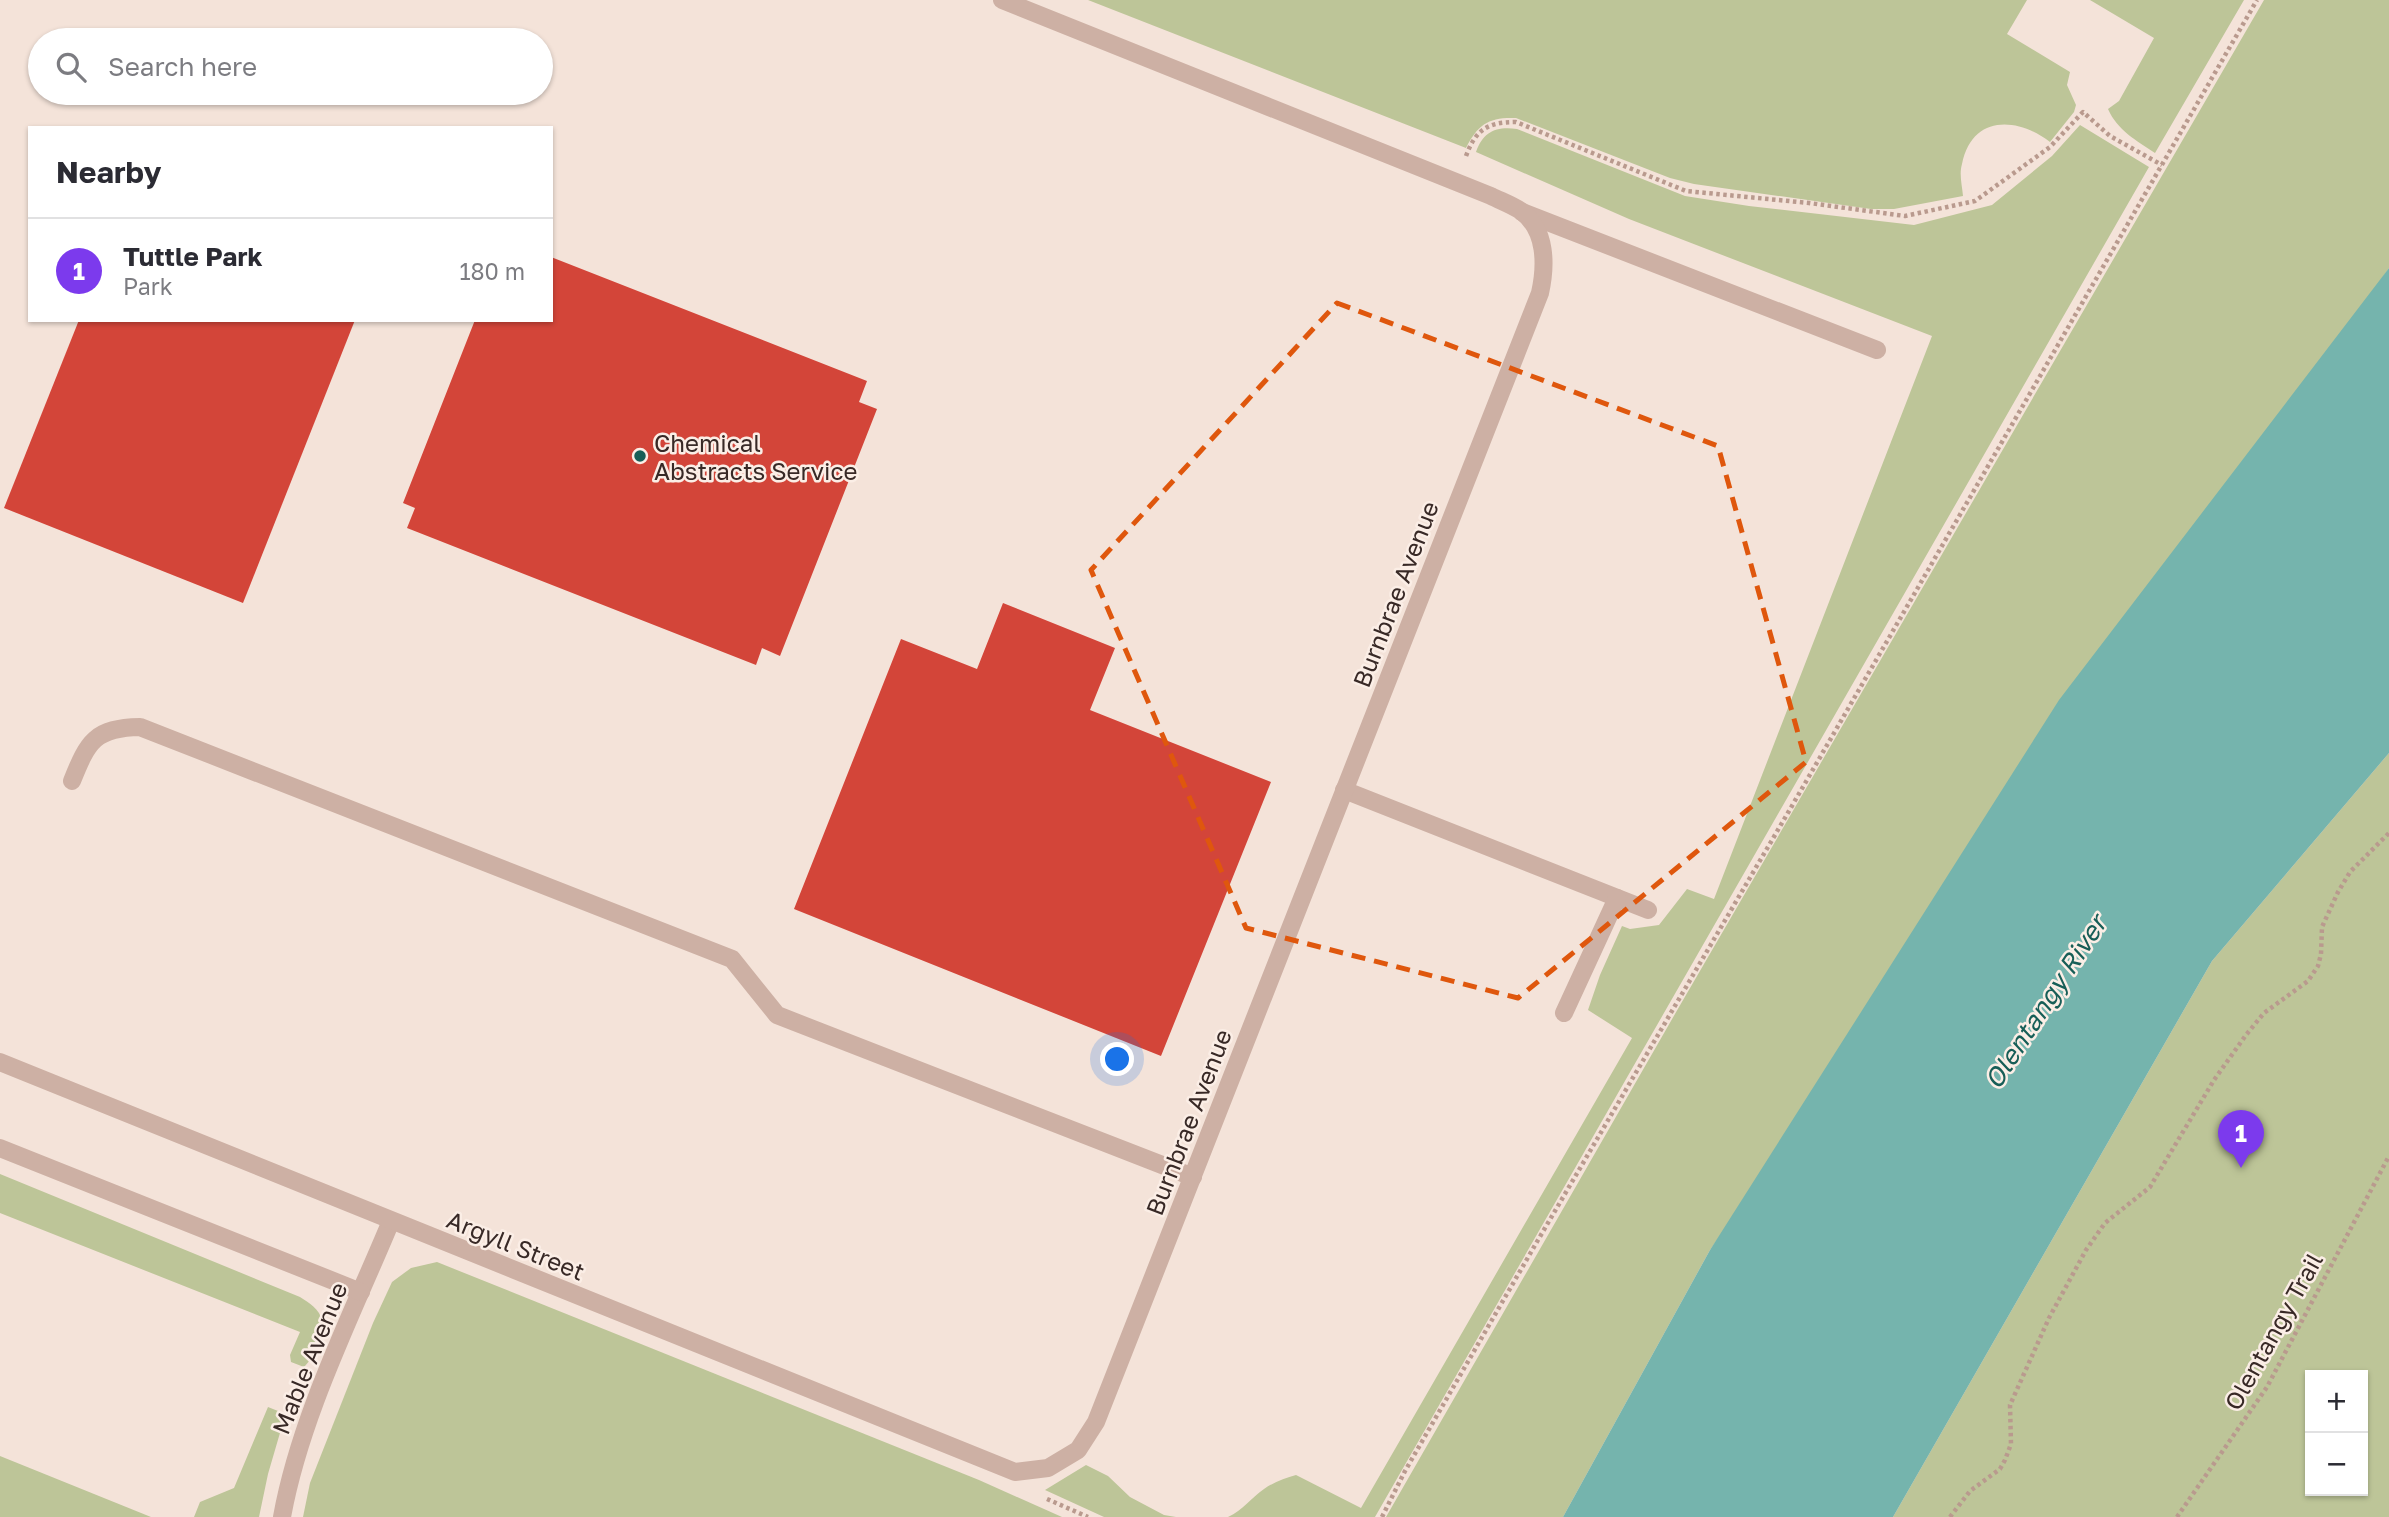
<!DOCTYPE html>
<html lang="en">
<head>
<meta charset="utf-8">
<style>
	:root { --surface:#fff; --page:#f2f2f3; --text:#2b2b33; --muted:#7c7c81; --line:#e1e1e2; --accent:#7c3aed }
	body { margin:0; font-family:"Golos Text",sans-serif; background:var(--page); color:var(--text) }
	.controls { position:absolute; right:21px; bottom:21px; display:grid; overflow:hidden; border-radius:0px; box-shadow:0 2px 5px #0004 }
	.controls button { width:63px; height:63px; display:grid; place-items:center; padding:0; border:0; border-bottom:2px solid var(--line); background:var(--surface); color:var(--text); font:35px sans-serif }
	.you { position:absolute; left:1118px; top:1060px; width:24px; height:24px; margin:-18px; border:5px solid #fff; border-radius:50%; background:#1a73e8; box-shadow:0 0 0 10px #1a73e833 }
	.badge { display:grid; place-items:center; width:46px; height:46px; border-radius:50%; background:var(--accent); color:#fff; font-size:23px; font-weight:700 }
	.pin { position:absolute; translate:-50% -58px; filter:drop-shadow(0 2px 4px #0008) }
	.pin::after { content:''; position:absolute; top:37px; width:24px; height:21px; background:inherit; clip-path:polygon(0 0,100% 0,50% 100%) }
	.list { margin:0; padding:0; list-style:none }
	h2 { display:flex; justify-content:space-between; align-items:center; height:91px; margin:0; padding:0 28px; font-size:30px }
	h2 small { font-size:23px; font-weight:400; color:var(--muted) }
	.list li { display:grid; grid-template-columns:46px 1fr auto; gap:21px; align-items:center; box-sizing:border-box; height:105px; padding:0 28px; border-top:2px solid var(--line) }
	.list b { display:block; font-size:26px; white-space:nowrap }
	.list p { margin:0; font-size:23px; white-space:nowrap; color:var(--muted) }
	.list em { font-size:23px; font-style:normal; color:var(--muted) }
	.icon { flex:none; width:38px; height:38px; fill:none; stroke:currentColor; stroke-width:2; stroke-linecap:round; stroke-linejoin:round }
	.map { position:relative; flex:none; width:2389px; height:1517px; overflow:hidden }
	.search { position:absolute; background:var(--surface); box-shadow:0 2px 5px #0004; left:28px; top:28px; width:525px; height:77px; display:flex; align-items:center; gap:18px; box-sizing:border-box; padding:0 24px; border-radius:38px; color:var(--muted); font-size:26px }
	.panel { position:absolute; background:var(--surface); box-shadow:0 2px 5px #0004; left:28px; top:126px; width:525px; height:196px; border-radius:0px }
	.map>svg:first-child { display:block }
	.green { fill:#bdc598; fill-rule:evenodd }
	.water { fill:#75b4ad }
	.building { fill:#d34539 }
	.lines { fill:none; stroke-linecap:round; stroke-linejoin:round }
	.path { stroke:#b99a8e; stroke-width:4.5; stroke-dasharray:3.5 3.5; stroke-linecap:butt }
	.lane { stroke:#cdb0a4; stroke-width:18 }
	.street { stroke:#cdb0a4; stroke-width:18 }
	.marked { fill:none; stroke:#df570d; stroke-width:5; stroke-dasharray:14 9; stroke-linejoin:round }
	.poi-dot { fill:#175e57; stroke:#fbeee6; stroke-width:2.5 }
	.labels { text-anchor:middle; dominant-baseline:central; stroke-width:5; stroke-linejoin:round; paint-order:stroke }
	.poi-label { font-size:24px; fill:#382926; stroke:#fbeee6; text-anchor:start }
	.street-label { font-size:24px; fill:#382926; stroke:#fbeee6 }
	.water-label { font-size:26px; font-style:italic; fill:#175e57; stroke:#fbeee6 }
</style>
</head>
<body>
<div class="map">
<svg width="2389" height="1517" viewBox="0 0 2389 1517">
	<rect width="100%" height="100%" fill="#f4e3d9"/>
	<g class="green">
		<path d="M1088,0H2027L2007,34L2070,72L2067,85L2076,105L2074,112L2050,142C2018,117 1972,114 1962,164C1959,174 1962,185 1963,196L1894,209H1871L1694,184L1670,178L1516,118C1489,117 1478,124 1466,148Z"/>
		<path d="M2090,0H2244L2155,153C2137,141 2117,130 2108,109L2119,101L2154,38Z"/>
		<path d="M2264,0H2389V268L1710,1250L1563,1517H1386L1679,1007Z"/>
		<path d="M2080,125L2149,167L1375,1517H1228C1243,1510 1251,1498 1264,1489C1274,1482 1285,1478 1296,1475L1361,1508L1632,1038L1588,1010L1600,975L1622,926L1630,929L1659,925L1687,889L1714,899L1932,336L1629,219L1476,152C1483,132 1496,126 1517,129L1685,196L1749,206L1914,225L1992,205L2052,156Z"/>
		<path d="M2389,753V1517H1893L2212,961ZM2310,1375H2363V1491H2310Z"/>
		<path d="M0,1174L300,1297C309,1303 320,1309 322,1321C324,1335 314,1358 304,1367L291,1362L290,1355L300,1332L0,1213Z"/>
		<path d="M437,1262L979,1480L1062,1517H303L310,1483L373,1323L392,1282L411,1268Z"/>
		<path d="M268,1407L278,1411L282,1426L268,1474L259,1517H194L200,1502L234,1488Z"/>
		<path d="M0,1456L151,1517H0Z"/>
		<path d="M1086,1465L1108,1476L1130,1497L1164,1515L1176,1517H1104L1045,1490Z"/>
	</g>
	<path class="water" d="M2389,268V753L2212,961L1893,1517H1563L1710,1250L2059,700Z"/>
	<g class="building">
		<path d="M551,257L867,381L859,402L877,409L780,656L762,648L756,665L407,528L415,508L403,503L475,320H551Z"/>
		<path d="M79,320H355L243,603L4,508Z"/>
		<path d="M1003,603L1115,648L1090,710L1271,782L1161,1056L794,909L901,639L977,669Z"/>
	</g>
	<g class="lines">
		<g class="path">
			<path d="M1466,156C1476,129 1488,122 1516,122L1686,191L1809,203L1905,216L1975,201L2050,147L2083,112L2110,136L2162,165"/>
			<path d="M1047,1499L1088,1517"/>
			<path d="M1382,1517L1405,1471L1538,1240L1789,811L2257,0"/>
			<path d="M1950,1517L1970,1491L2000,1469L2005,1460L2011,1444L2010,1405L2049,1318L2086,1250L2105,1223L2150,1187L2214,1080L2246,1035L2264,1013L2308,981L2318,966L2321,954L2322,927L2338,892L2350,872L2389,833"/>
			<path d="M2177,1517L2267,1387L2389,1156"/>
		</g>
		<g class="lane">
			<path d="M1522,212L1877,350"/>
			<path d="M72,781C88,741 95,728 140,727L732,959L777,1015L1193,1177"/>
			<path d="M1344,790L1648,910"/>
			<path d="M1564,1013L1617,898"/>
			<path d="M282,1517C300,1417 352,1315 391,1221"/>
		</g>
		<g class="street">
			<path d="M0,1062L1015,1472L1048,1468L1078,1450L1096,1422L1540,293C1546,266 1547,230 1521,211C1512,205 1501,201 1491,196L1002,0"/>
			<path d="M0,1148L361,1292"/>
		</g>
	</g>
	<path class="marked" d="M1337,303L1718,446L1806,762L1518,998L1246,928L1091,570Z"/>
	<circle class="poi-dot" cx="640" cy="456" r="7"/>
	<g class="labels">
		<g class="poi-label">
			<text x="654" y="442">Chemical<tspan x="654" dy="28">Abstracts Service</tspan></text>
		</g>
		<g class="street-label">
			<text transform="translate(1395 594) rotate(-69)">Burnbrae Avenue</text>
			<text transform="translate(1188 1122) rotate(-69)">Burnbrae Avenue</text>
			<text transform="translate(516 1245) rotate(22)">Argyll Street</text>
			<text transform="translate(2273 1331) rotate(-61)">Olentangy Trail</text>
			<text transform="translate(309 1358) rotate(-68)">Mable Avenue</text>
		</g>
		<g class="water-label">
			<text transform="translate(2045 1002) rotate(-57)">Olentangy River</text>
		</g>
	</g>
</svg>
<div class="controls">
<button>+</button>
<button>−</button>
</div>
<div class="you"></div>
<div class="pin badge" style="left:2241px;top:1168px">1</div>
<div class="search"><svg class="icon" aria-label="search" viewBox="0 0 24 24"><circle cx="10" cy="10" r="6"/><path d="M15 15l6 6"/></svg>Search here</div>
<section class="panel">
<h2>Nearby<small></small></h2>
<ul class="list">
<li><span class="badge">1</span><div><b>Tuttle Park</b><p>Park</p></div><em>180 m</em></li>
</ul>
</section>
</div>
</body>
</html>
